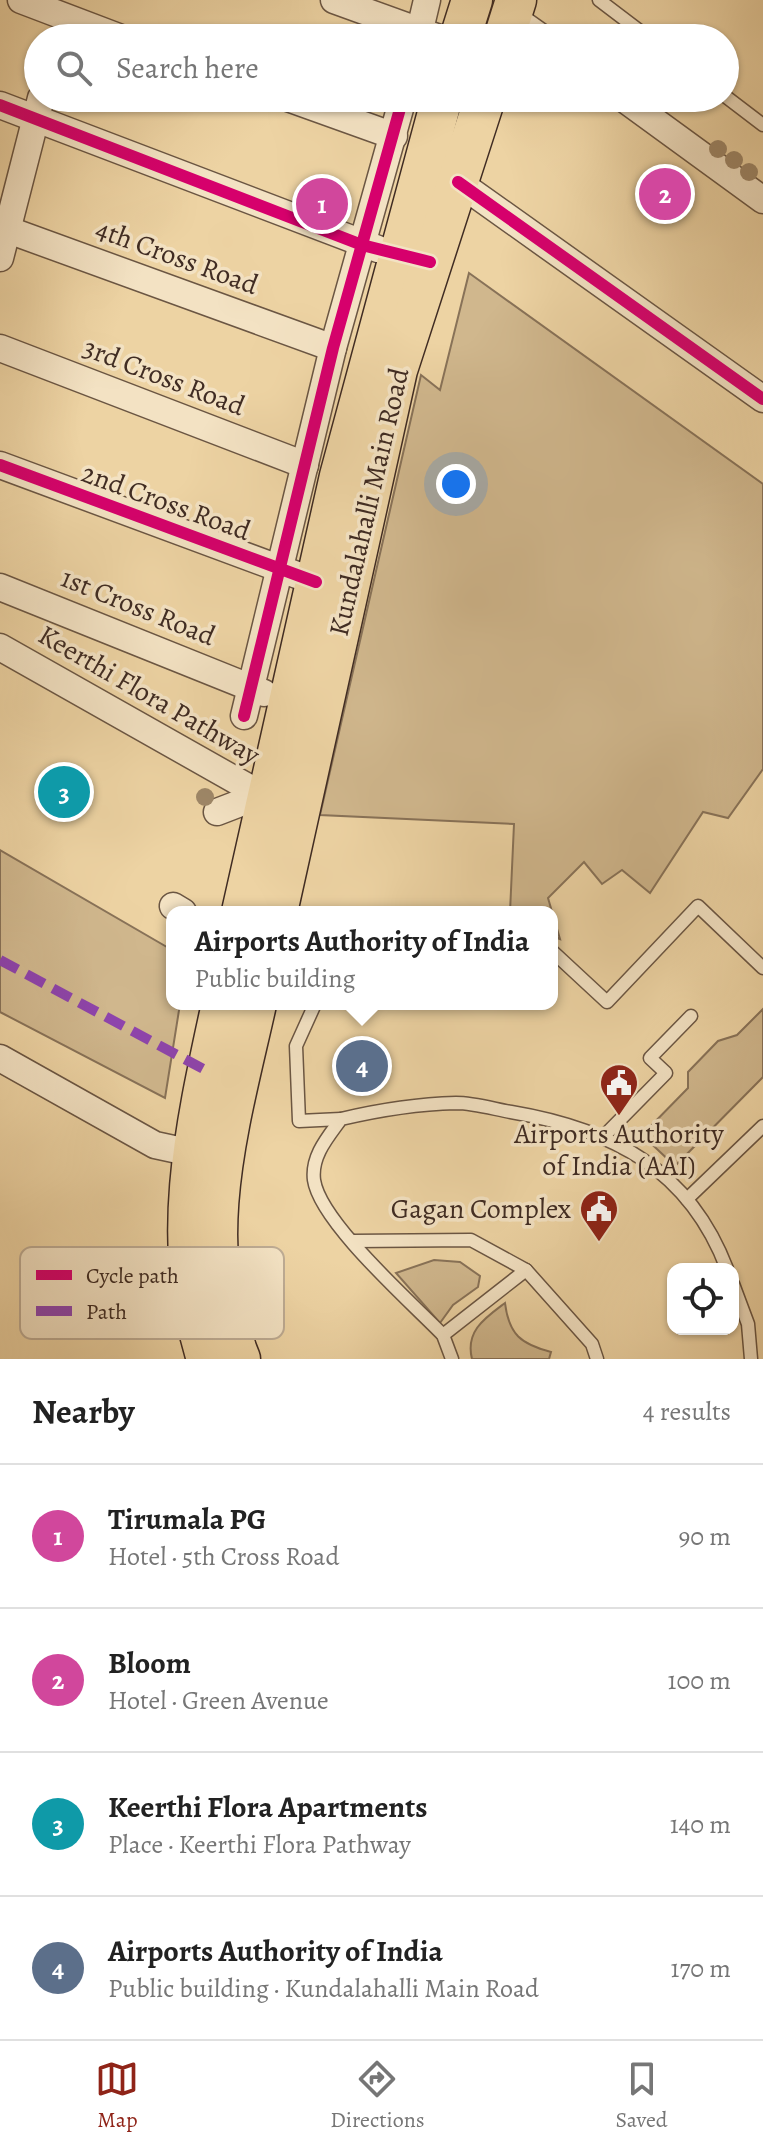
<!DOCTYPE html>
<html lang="en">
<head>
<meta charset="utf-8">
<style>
	:root { --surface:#fff; --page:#f6f6f6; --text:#222; --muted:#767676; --line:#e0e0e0; --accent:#8f2418 }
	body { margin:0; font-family:Alegreya,serif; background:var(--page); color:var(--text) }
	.controls { position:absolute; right:24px; bottom:24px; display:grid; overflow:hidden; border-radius:16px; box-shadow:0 2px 6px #0004 }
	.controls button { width:72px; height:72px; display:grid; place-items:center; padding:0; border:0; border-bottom:2px solid var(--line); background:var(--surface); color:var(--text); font:40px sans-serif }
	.you { position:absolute; left:456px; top:484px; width:28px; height:28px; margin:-20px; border:6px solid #fff; border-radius:50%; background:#1a73e8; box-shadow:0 0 0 12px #1a73e833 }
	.badge { display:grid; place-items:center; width:52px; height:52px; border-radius:50%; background:var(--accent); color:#fff; font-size:26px; font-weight:700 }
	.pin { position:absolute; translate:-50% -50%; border:4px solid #fff; box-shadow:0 2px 8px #0006 }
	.popup { position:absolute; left:166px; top:906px; width:392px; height:104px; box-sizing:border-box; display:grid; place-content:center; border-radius:16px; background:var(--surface); filter:drop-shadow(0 2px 6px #0005); font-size:26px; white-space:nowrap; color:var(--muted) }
	.popup b { font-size:30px; color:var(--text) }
	.popup::after { content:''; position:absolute; left:50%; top:100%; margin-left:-16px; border:16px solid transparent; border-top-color:var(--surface) }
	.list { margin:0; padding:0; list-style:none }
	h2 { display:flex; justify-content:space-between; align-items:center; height:104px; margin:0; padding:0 32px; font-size:34px }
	h2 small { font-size:26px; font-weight:400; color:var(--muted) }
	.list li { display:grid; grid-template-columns:52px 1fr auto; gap:24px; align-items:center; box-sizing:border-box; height:144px; padding:0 32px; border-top:2px solid var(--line) }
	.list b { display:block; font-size:30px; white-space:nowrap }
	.list p { margin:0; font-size:26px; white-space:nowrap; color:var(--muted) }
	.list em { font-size:26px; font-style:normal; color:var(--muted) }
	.icon { flex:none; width:44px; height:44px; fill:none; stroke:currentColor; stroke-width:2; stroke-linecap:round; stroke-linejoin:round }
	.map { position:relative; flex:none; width:763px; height:1359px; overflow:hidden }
	.search { position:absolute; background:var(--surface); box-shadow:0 2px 6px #0004; left:24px; right:24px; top:24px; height:88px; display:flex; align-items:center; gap:20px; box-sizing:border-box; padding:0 28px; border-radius:44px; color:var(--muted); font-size:30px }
	.sheet { height:680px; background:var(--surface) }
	nav { display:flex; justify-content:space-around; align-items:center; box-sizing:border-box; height:112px; border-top:2px solid var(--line); background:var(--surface); font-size:22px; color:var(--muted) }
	nav a { display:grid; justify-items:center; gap:4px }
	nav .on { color:var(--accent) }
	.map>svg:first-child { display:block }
	.green { fill:#d0b78d; stroke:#887258; stroke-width:2 }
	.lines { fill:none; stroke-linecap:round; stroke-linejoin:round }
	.lane-casing { stroke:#6b5643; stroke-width:15 }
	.street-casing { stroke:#6b5643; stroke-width:29 }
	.primary-casing { stroke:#402c23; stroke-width:43 }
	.lane { stroke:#f3e2c3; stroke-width:12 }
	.street { stroke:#f3e2c3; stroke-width:26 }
	.primary { stroke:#edd3a3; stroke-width:40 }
	.quiet { stroke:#8e44ad; stroke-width:10; stroke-dasharray:20 10; stroke-linecap:butt }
	.cycleway-casing { stroke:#f3e2c3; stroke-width:17 }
	.cycleway { stroke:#d6006c; stroke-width:12 }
	.tree { fill:#9e8768 }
	.labels { text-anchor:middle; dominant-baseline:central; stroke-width:7; stroke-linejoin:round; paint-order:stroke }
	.street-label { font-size:28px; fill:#402c23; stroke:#f3e2c3 }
	.poi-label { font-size:28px; fill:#402c23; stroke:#f3e2c3 }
	.key { fill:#f3e2c3; stroke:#bdab93; stroke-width:2 }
	.key-label { font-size:22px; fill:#402c23 }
</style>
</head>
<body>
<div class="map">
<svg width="763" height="1359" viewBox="0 0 763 1359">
	<rect width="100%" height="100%" fill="#edd3a3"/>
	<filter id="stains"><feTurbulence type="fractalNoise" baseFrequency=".0025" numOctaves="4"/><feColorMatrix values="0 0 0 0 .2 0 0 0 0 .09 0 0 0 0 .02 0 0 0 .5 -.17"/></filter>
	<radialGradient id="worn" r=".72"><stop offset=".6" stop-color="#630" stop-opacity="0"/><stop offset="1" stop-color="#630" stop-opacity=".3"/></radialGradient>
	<g class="green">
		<path d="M469,273L763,484V769L728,818L703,812L650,893L622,870L602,884L584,862L548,898L560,939L552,936V912H510L514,824L320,815L421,375L440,390Z"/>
		<path d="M0,850L172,950V1004H180L165,1098L0,1012Z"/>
		<path d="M763,1009V1077L675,1166L642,1135L688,1088V1072L718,1041L737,1035Z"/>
		<path d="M434,1260L460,1262L480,1276L478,1287L453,1305L440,1323L396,1273Z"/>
		<path d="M505,1303C509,1335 521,1344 551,1352L549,1359H472C465,1331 485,1318 505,1303Z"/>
	</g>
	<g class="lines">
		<defs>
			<g id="lane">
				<path d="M599,0L649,38"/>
				<path d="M725,96L763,125"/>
				<path d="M552,951L607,1002L698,906L763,968"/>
				<path d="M315,1004L296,1046L299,1121L341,1119"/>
				<path d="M604,1136L666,1073L650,1058L691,1016"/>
				<path d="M687,1199L763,1126"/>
				<path d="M353,1241L471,1240L526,1270L592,1344L597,1359"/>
				<path d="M733,1284L748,1324L751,1359"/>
				<path d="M443,1335L526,1270"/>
				<path d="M452,1359L443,1335C411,1302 320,1222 314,1180C311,1156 328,1137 341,1119C379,1110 417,1104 456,1103C474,1103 494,1109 511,1112C612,1129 689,1169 727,1269"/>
			</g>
			<g id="street">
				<path d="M21,0L121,38"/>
				<path d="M334,0L439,38"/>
				<path d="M511,16L542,38"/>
				<path d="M418,38L427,0"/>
				<path d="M288,98L394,136"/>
				<path d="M623,98L763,200"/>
				<path d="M0,105L378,249"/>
				<path d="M458,182L763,399"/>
				<path d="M0,227L333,348"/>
				<path d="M0,258L41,98"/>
				<path d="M0,348L305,465"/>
				<path d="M0,465L316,582"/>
				<path d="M0,587L264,693"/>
				<path d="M0,647L267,798"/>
				<path d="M244,716L333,348L403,98"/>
				<path d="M217,812L243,802L253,790"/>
				<path d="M173,906L183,912"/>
				<path d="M0,1058L155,1145L192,1153"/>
			</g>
			<g id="primary">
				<path d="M460,38L472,0"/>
				<path d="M504,38L516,0"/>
				<path d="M242,912L340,476L442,98"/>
				<path d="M277,912L397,370L485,98"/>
				<path d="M207,1359C169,1240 196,1123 222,1004"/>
				<path d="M240,1359C192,1242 230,1121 256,1004"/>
			</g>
		</defs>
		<use href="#lane" class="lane-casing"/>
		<use href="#street" class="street-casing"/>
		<use href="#primary" class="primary-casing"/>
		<use href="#lane" class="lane"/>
		<use href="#street" class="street"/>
		<use href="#primary" class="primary"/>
		<path class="quiet" d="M0,960L207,1071"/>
		<defs>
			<g id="cycleway">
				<path d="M0,105L362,245L430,262"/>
				<path d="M458,182L763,399"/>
				<path d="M0,465L316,582"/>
				<path d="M244,716L333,348L403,98"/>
			</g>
		</defs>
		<use href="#cycleway" class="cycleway-casing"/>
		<use href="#cycleway" class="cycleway"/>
	</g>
	<g class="tree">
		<circle cx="718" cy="149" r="9"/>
		<circle cx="734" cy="160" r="9"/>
		<circle cx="749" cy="172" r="9"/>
		<circle cx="205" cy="797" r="9"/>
	</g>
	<defs>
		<symbol id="civic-pin" viewBox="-11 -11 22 30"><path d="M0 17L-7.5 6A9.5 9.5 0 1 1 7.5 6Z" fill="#8f2418" stroke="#f3e2c3"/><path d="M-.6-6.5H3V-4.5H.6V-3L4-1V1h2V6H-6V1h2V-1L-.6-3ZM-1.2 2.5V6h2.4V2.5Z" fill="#fff"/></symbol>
	</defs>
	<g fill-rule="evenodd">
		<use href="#civic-pin" x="597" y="1061" width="44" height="60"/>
		<use href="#civic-pin" x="577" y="1187" width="44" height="60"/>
	</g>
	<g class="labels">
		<g class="street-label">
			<text transform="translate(177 257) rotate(20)">4th Cross Road</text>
			<text transform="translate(164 377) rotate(21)">3rd Cross Road</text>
			<text transform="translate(166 502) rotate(20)">2nd Cross Road</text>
			<text transform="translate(369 502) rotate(-77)">Kundalahalli Main Road</text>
			<text transform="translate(138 607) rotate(22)">1st Cross Road</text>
			<text transform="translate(149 695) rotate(30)">Keerthi Flora Pathway</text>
		</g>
		<g class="poi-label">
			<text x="619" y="1134">Airports Authority<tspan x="619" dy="32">of India (AAI)</tspan></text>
			<text x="571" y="1209" text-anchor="end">Gagan Complex</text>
		</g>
	</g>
	<rect x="20" y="1247" width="264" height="92" rx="12" class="key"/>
	<rect x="36" y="1270" width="36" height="10" fill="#d6006c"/>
	<rect x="36" y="1306" width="36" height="10" fill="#8e44ad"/>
	<g class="key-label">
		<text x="86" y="1283">Cycle path</text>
		<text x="86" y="1319">Path</text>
	</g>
	<rect width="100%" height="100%" filter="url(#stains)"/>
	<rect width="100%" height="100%" fill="url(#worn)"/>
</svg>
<div class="controls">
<button><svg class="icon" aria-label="locate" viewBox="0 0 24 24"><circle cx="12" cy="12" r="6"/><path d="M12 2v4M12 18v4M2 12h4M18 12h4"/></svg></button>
</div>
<div class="you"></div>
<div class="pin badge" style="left:322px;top:204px;background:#d1479c">1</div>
<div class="pin badge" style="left:665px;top:194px;background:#d1479c">2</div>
<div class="pin badge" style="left:64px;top:792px;background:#0f9aa8">3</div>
<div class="pin badge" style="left:362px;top:1066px;background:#5c6f8a">4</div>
<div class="popup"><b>Airports Authority of India</b>Public building</div>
<div class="search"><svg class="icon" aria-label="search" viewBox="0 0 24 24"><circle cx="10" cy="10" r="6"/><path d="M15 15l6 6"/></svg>Search here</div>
</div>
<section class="sheet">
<h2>Nearby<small>4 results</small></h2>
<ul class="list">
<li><span class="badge" style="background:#d1479c">1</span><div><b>Tirumala PG</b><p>Hotel · 5th Cross Road</p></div><em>90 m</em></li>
<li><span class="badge" style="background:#d1479c">2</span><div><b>Bloom</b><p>Hotel · Green Avenue</p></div><em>100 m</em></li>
<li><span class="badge" style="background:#0f9aa8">3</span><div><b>Keerthi Flora Apartments</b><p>Place · Keerthi Flora Pathway</p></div><em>140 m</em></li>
<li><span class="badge" style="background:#5c6f8a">4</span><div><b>Airports Authority of India</b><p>Public building · Kundalahalli Main Road</p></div><em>170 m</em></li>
</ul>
</section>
<nav>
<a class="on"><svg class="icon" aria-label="map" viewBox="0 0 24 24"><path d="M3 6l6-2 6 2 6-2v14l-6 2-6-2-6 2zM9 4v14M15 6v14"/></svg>Map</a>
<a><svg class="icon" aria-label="directions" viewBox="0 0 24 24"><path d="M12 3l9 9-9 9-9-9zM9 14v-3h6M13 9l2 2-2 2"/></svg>Directions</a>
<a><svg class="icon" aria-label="saved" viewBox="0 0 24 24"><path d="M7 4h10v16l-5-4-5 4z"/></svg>Saved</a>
</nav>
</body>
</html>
